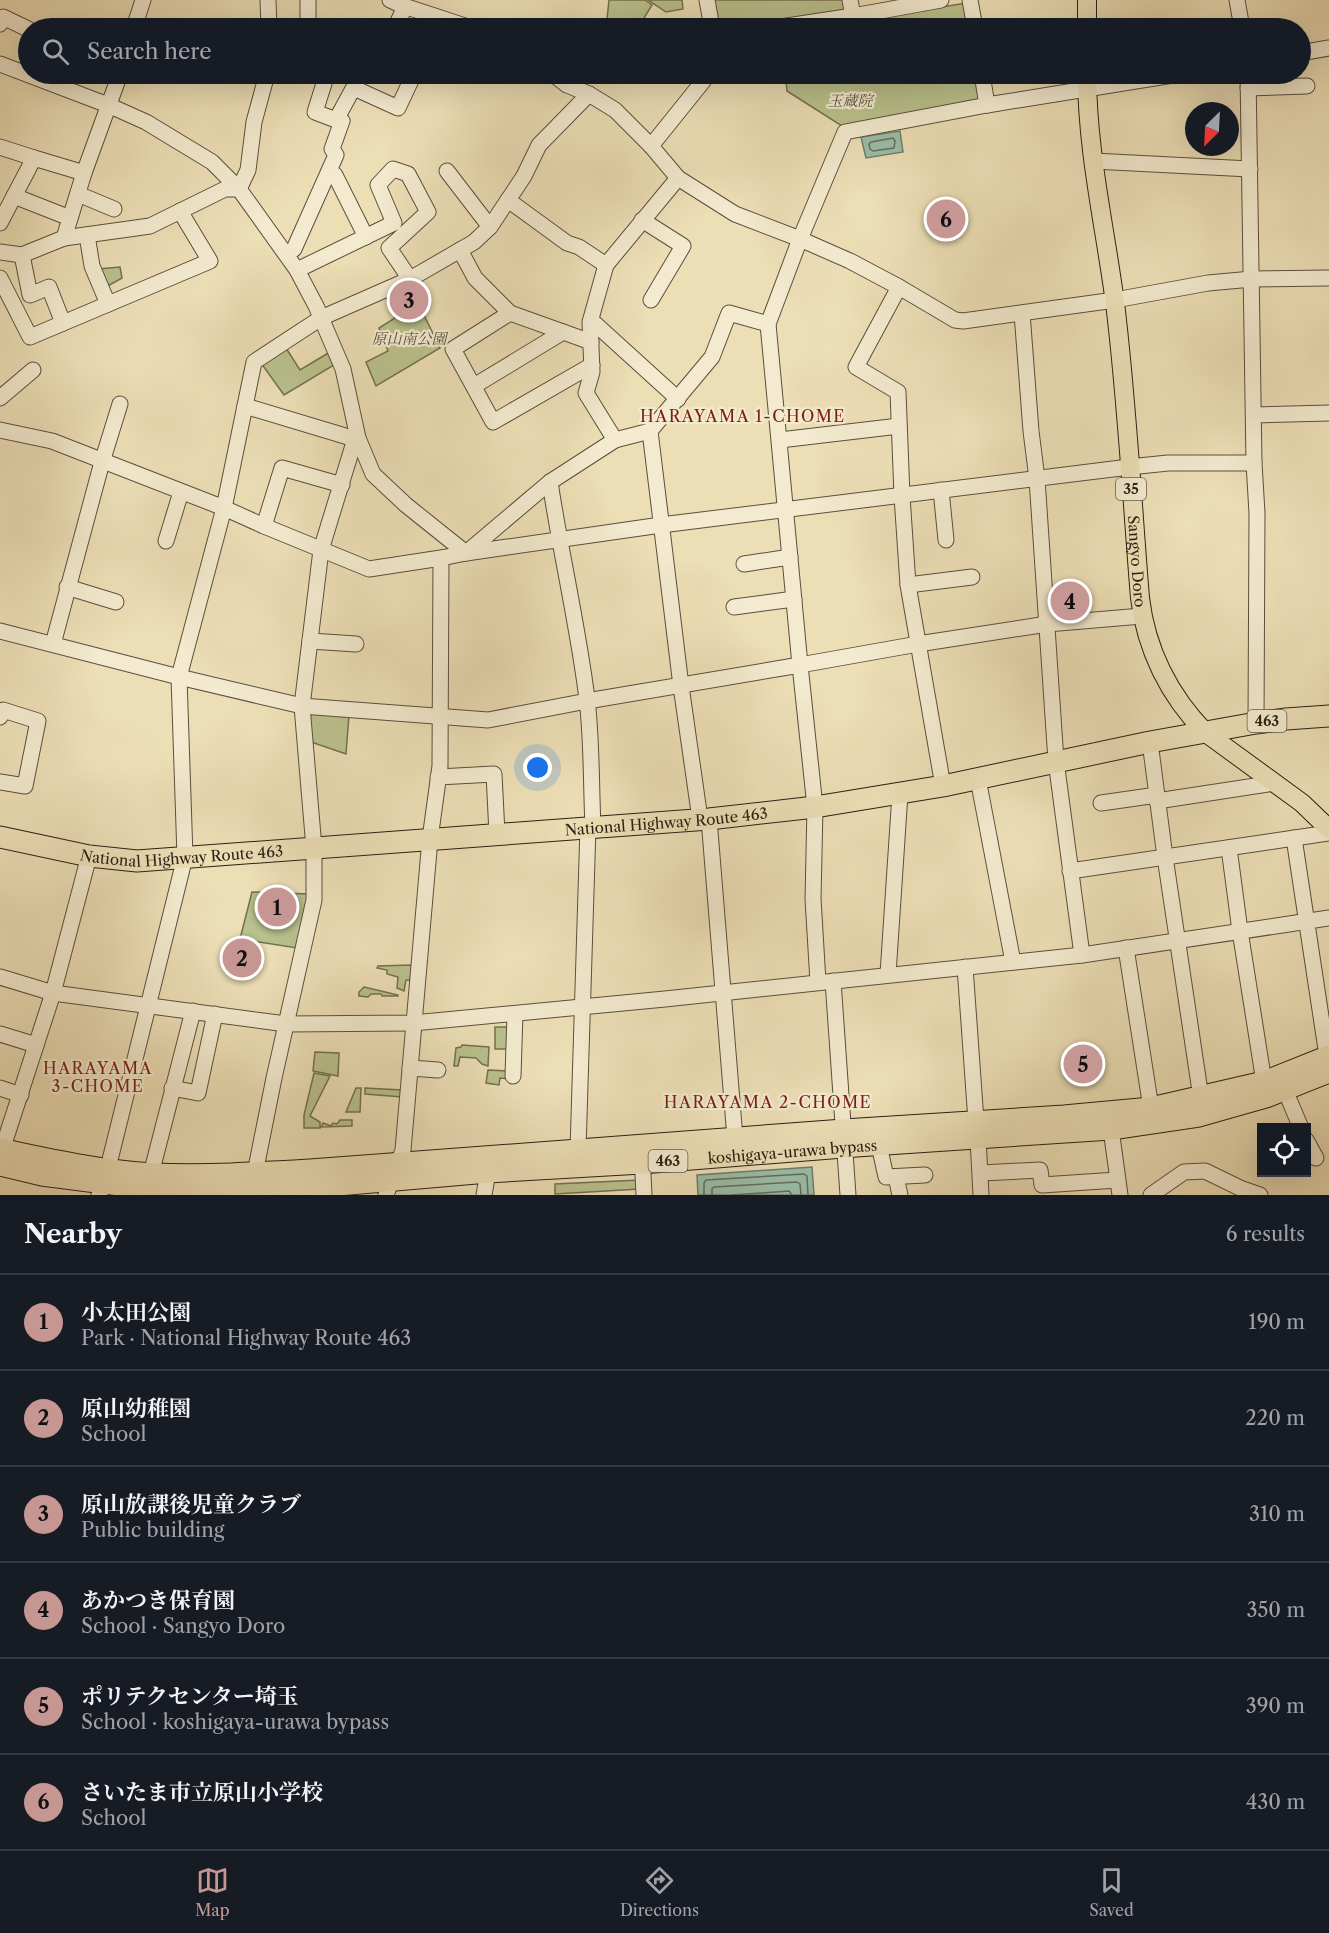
<!DOCTYPE html>
<html lang="en">
<head>
<meta charset="utf-8">
<style>
	:root { --surface:#171b24; --page:#242831; --text:#f1f3f6; --muted:#9ea1a6; --line:#363941; --accent:#c59692 }
	body { margin:0; font-family:"Libre Caslon Text","Noto Serif JP",serif; background:var(--page); color:var(--text) }
	.controls { position:absolute; right:18px; bottom:18px; display:grid; overflow:hidden; border-radius:0px; box-shadow:0 6px 24px #0002 }
	.controls button { width:54px; height:54px; display:grid; place-items:center; padding:0; border:0; border-bottom:2px solid var(--line); background:var(--surface); color:var(--text); font:30px sans-serif }
	.compass { position:absolute; left:1185px; top:102px; width:54px; height:54px; border-radius:50%; background:var(--surface); box-shadow:0 6px 24px #0002; rotate:204deg }
	.you { position:absolute; left:538px; top:768px; width:21px; height:21px; margin:-15px; border:4px solid #fff; border-radius:50%; background:#1a73e8; box-shadow:0 0 0 9px #1a73e833 }
	.badge { display:grid; place-items:center; width:39px; height:39px; border-radius:50%; background:var(--accent); color:#111; font-size:20px; font-weight:700 }
	.pin { position:absolute; translate:-50% -50%; border:3px solid #fff; box-shadow:0 2px 6px #0006 }
	.list { margin:0; padding:0; list-style:none }
	h2 { display:flex; justify-content:space-between; align-items:center; height:78px; margin:0; padding:0 24px; font-size:26px }
	h2 small { font-size:20px; font-weight:400; color:var(--muted) }
	.list li { display:grid; grid-template-columns:39px 1fr auto; gap:18px; align-items:center; box-sizing:border-box; height:96px; padding:0 24px; border-top:2px solid var(--line) }
	.list b { display:block; font-size:22px; white-space:nowrap }
	.list p { margin:0; font-size:20px; white-space:nowrap; color:var(--muted) }
	.list em { font-size:20px; font-style:normal; color:var(--muted) }
	.icon { flex:none; width:33px; height:33px; fill:none; stroke:currentColor; stroke-width:2; stroke-linecap:round; stroke-linejoin:round }
	.map { position:relative; flex:none; width:1329px; height:1195px; overflow:hidden }
	.search { position:absolute; background:var(--surface); box-shadow:0 6px 24px #0002; left:18px; right:18px; top:18px; height:66px; display:flex; align-items:center; gap:15px; box-sizing:border-box; padding:0 21px; border-radius:33px; color:var(--muted); font-size:22px }
	.sheet { height:654px; background:var(--surface) }
	nav { display:flex; justify-content:space-around; align-items:center; box-sizing:border-box; height:84px; border-top:2px solid var(--line); background:var(--surface); font-size:16px; color:var(--muted) }
	nav a { display:grid; justify-items:center; gap:3px }
	nav .on { color:var(--accent) }
	.map>svg:first-child { display:block }
	.green { fill:#b9c18c; stroke:#727050; stroke-width:1.5 }
	.water { fill:#9abda7; stroke:#6d7e6d; stroke-width:1.5 }
	.lines { fill:none; stroke-linecap:round; stroke-linejoin:round }
	.shore { stroke:#626e5e; stroke-width:1.5 }
	.minor-casing { stroke:#5a4f3d; stroke-width:17 }
	.major-casing { stroke:#2a1f15; stroke-width:20 }
	.highway-casing { stroke:#2a1f15; stroke-width:23 }
	.minor { stroke:#f3eacf; stroke-width:15 }
	.major { stroke:#ecdeb5; stroke-width:18 }
	.highway { stroke:#ecdeb5; stroke-width:21 }
	.labels { text-anchor:middle; dominant-baseline:central; stroke-width:4.5; stroke-linejoin:round; paint-order:stroke }
	.shield { fill:#f3eacf; stroke:#665c4d; stroke-width:1.5 }
	.shield-label { font-size:14px; font-weight:bold; fill:#2a1f15 }
	.park-label { font-size:15px; font-style:italic; fill:#555039; stroke:#f3eacf }
	.street-label { font-size:15px; fill:#2a1f15; stroke:#f3eacf }
	.neighbourhood-label { font-size:16px; letter-spacing:1.5px; fill:#7a1f14; stroke:#f3eacf }
</style>
</head>
<body>
<div class="map">
<svg width="1329" height="1195" viewBox="0 0 1329 1195">
	<rect width="100%" height="100%" fill="#ecdeb5"/>
	<filter id="stains"><feTurbulence type="fractalNoise" baseFrequency=".00333" numOctaves="4"/><feColorMatrix values="0 0 0 0 .2 0 0 0 0 .09 0 0 0 0 .02 0 0 0 .5 -.17"/></filter>
	<radialGradient id="worn" r=".72"><stop offset=".6" stop-color="#630" stop-opacity="0"/><stop offset="1" stop-color="#630" stop-opacity=".3"/></radialGradient>
	<g class="green">
		<path d="M609,0H645L652,5L638,28H619L607,19Z"/>
		<path d="M648,0H682L683,9L666,12Z"/>
		<path d="M711,0H846L848,14L759,28H716Z"/>
		<path d="M966,3L970,28H812Z"/>
		<path d="M766,74H978L983,102L845,128L787,91L786,82Z"/>
		<path d="M120,267L122,278L106,287L98,269Z"/>
		<path d="M396,293L405,314L420,307L440,348L376,386L366,362L388,351L379,328L395,318L386,297Z"/>
		<path d="M286,348L300,370L330,352L334,365L284,395L261,363Z"/>
		<path d="M309,713L349,715L346,754L311,742Z"/>
		<path d="M252,892L309,894L297,948L240,939Z"/>
		<path d="M412,965L410,980H406L404,991L397,988L398,977L387,974V970L377,968L378,966Z"/>
		<path d="M364,987L398,995V996H382L381,994H371L368,997L359,996V992Z"/>
		<rect x="495" y="1027" width="16" height="22"/>
		<path d="M462,1045L489,1047L488,1066L482,1064L476,1058L460,1057L458,1066H454L456,1048L461,1047Z"/>
		<path d="M315,1052L339,1053L338,1076L313,1071Z"/>
		<path d="M488,1070L508,1071L509,1079L500,1078L499,1085L486,1083Z"/>
		<path d="M314,1073L330,1076L310,1116L320,1122V1128H304V1115Z"/>
		<path d="M356,1088H361L360,1112H346Z"/>
		<path d="M365,1088L402,1090V1097L365,1094Z"/>
		<path d="M340,1120H352V1126L321,1127L323,1123L331,1126L333,1123L337,1124Z"/>
		<path d="M640,1180V1189L555,1194V1184Z"/>
	</g>
	<g class="water">
		<path d="M900,131L903,152L866,158L861,137Z"/>
		<path d="M812,1167L814,1195H698L697,1175Z"/>
	</g>
	<g class="lines">
		<g class="shore">
			<path d="M893,138L895,141L894,148L873,151L870,149L869,144L871,142Z"/>
			<path d="M704,1195V1183L706,1180L804,1174L807,1176L808,1195"/>
			<path d="M712,1195V1189L714,1187L797,1182L800,1184L801,1195"/>
			<path d="M732,1195L789,1191L792,1195"/>
		</g>
		<defs>
			<g id="minor">
				<path d="M268,0L269,28"/>
				<path d="M390,0L401,5L471,28"/>
				<path d="M707,0L712,28"/>
				<path d="M850,0L853,16"/>
				<path d="M970,0L975,28"/>
				<path d="M1237,0L1242,28"/>
				<path d="M0,24L3,17L28,29"/>
				<path d="M134,28L143,0"/>
				<path d="M308,28V0"/>
				<path d="M395,28L405,7"/>
				<path d="M774,28L853,16L941,0"/>
				<path d="M1300,53L1329,48"/>
				<path d="M0,64L108,105L146,122L212,162L239,189L297,270L316,306L343,369L358,438L373,474L406,505L466,553L441,558L440,766L430,839L403,1150L386,1195"/>
				<path d="M327,74L315,112L336,120L361,74"/>
				<path d="M553,74L567,85L589,94L615,110L651,146L678,178L735,214L800,239L850,261L899,287L955,320L963,321L1115,300L1208,283L1252,279L1329,278"/>
				<path d="M982,74L987,105"/>
				<path d="M1248,74L1254,463L1257,513L1256,723"/>
				<path d="M354,88L398,108L414,74"/>
				<path d="M1248,88L1307,86"/>
				<path d="M651,146L704,80"/>
				<path d="M0,147L34,158"/>
				<path d="M1093,161L1250,169"/>
				<path d="M329,171L335,175L366,237"/>
				<path d="M447,171L490,227"/>
				<path d="M78,194L114,209"/>
				<path d="M14,196L70,218"/>
				<path d="M508,200L567,243L579,247L606,265"/>
				<path d="M642,220L683,246L651,300"/>
				<path d="M0,223L34,158L84,173"/>
				<path d="M87,235L92,266L108,304"/>
				<path d="M64,238L84,173L120,74"/>
				<path d="M460,250L475,278L510,313L591,342"/>
				<path d="M0,252L22,255L64,238L150,226L225,189H239L248,170L254,122L267,74"/>
				<path d="M287,254L294,249L336,155L332,149L342,121L338,118"/>
				<path d="M22,255L30,295L49,287L63,323"/>
				<path d="M297,270L394,223L378,185L393,169L408,174L428,212L389,248L410,279"/>
				<path d="M0,278L30,337L210,261L180,211"/>
				<path d="M899,287L856,367L898,392L902,496L908,585L943,786"/>
				<path d="M510,313L453,349L493,422L592,365"/>
				<path d="M1022,313L1031,431L1037,479L1056,761L1082,955"/>
				<path d="M591,320L678,399"/>
				<path d="M474,386L563,332"/>
				<path d="M0,398L33,370"/>
				<path d="M245,406L355,439"/>
				<path d="M1254,415L1329,413"/>
				<path d="M0,430L52,441L224,508L264,526L369,569L441,558"/>
				<path d="M615,440L586,393L592,372L590,322L606,265L678,178"/>
				<path d="M780,440L899,426"/>
				<path d="M550,482C561,555 578,626 587,699C592,741 591,785 593,827"/>
				<path d="M941,490L946,540"/>
				<path d="M264,526L282,468L342,485"/>
				<path d="M166,541L181,492"/>
				<path d="M466,553L661,525L1129,467L1168,463H1254"/>
				<path d="M466,553L550,482L615,440L650,431"/>
				<path d="M744,564L790,557"/>
				<path d="M908,585L972,577"/>
				<path d="M67,587L116,602"/>
				<path d="M734,607L794,599"/>
				<path d="M1142,616L1047,624L918,644L800,665L768,324L800,239L845,132L987,105L1179,74"/>
				<path d="M0,631L179,677L302,706L488,720L587,701L800,665L815,807L813,899L818,982"/>
				<path d="M310,641L356,644"/>
				<path d="M53,644L102,462L120,404"/>
				<path d="M0,717L3,710L38,721L25,786L0,782"/>
				<path d="M1150,742L1165,857L1201,1098"/>
				<path d="M438,777L494,774L497,834"/>
				<path d="M978,779L1013,962"/>
				<path d="M1157,801L1274,783"/>
				<path d="M1101,803L1157,795"/>
				<path d="M700,819L681,686L650,431L712,357L729,313L768,324"/>
				<path d="M709,819L735,1138"/>
				<path d="M1294,838L1327,1056"/>
				<path d="M1229,848L1240,931L1264,1082"/>
				<path d="M1070,871L1329,833"/>
				<path d="M1126,948L1151,1108"/>
				<path d="M965,967L976,1121"/>
				<path d="M888,974L900,794"/>
				<path d="M0,977L53,993L286,1024L413,1023L665,999L1082,955L1329,918"/>
				<path d="M833,981L848,1195"/>
				<path d="M0,1034L36,1045"/>
				<path d="M410,1068L438,1070"/>
				<path d="M513,1076L515,1014"/>
				<path d="M0,1088L21,1095"/>
				<path d="M172,1088L198,1093L215,1014"/>
				<path d="M1285,1090L1301,1128"/>
				<path d="M1111,1129L1120,1195"/>
				<path d="M978,1138L981,1195"/>
				<path d="M1306,1140L1316,1158"/>
				<path d="M879,1145L886,1177L925,1175"/>
				<path d="M2,1150L53,993L89,856"/>
				<path d="M578,1150L588,827"/>
				<path d="M642,1154L644,1195"/>
				<path d="M255,1173L274,1078L314,900V848L302,706L321,550L355,439L358,438"/>
				<path d="M981,1173L1040,1170L1042,1185L1117,1180"/>
				<path d="M151,1174L193,1011"/>
				<path d="M896,1177L900,1195"/>
				<path d="M99,1195L104,1184L185,857L179,677L224,508L254,362L321,318L410,279L474,242L490,227L524,176L539,145L589,94"/>
				<path d="M484,1195L488,1172"/>
				<path d="M1151,1195L1184,1172L1205,1171L1240,1188L1260,1195"/>
			</g>
			<g id="major">
				<path d="M1087,28V0"/>
				<path id="s1" d="M1087,74C1087,151 1105,227 1115,303C1127,401 1132,500 1140,598C1146,649 1169,696 1206,733L1302,803L1329,829"/>
			</g>
			<g id="highway">
				<path id="s2" d="M0,837L89,856L137,861L709,819L815,807L943,786L1150,742L1256,723L1286,719L1329,716"/>
				<path d="M0,1149C50,1160 102,1171 154,1174C206,1176 258,1173 310,1170L844,1130L1064,1116L1151,1108L1264,1082L1329,1056"/>
				<path id="s3" d="M0,1165L42,1175L150,1189L190,1191L315,1187L488,1172L642,1163L856,1146L1111,1129L1199,1116L1266,1097L1329,1072"/>
			</g>
		</defs>
		<use href="#minor" class="minor-casing"/>
		<use href="#major" class="major-casing"/>
		<use href="#highway" class="highway-casing"/>
		<use href="#minor" class="minor"/>
		<use href="#major" class="major"/>
		<use href="#highway" class="highway"/>
	</g>
	<g class="labels">
		<g class="shield">
			<rect x="1116" y="478" width="30" height="22" rx="4.5"/>
			<rect x="1247.5" y="710" width="39" height="22" rx="4.5"/>
			<rect x="648.5" y="1150" width="39" height="22" rx="4.5"/>
		</g>
		<g class="shield-label">
			<text x="1131" y="489">35</text>
			<text x="1267" y="721">463</text>
			<text x="668" y="1161">463</text>
		</g>
		<g class="park-label">
			<text x="850" y="100">玉蔵院</text>
			<text x="409" y="338">原山南公園</text>
		</g>
		<g class="street-label">
			<text stroke="none"><textPath href="#s1" startOffset="490">Sangyo Doro</textPath></text>
			<text stroke="none"><textPath href="#s2" startOffset="670">National Highway Route 463</textPath></text>
			<text stroke="none"><textPath href="#s2" startOffset="184">National Highway Route 463</textPath></text>
			<text stroke="none"><textPath href="#s3" startOffset="796">koshigaya-urawa bypass</textPath></text>
		</g>
		<g class="neighbourhood-label">
			<text x="743" y="416">HARAYAMA 1-CHOME</text>
			<text x="98" y="1068">HARAYAMA<tspan x="98" dy="18">3-CHOME</tspan></text>
			<text x="768" y="1102">HARAYAMA 2-CHOME</text>
		</g>
	</g>
	<rect width="100%" height="100%" filter="url(#stains)"/>
	<rect width="100%" height="100%" fill="url(#worn)"/>
</svg>
<div class="controls">
<button><svg class="icon" aria-label="locate" viewBox="0 0 24 24"><circle cx="12" cy="12" r="6"/><path d="M12 2v4M12 18v4M2 12h4M18 12h4"/></svg></button>
</div>
<svg class="compass" viewBox="-18 -18 36 36"><path d="M0-13l5 13h-10z" fill="#e53935"/><path d="M0 13l5-13h-10z" fill="#9ea1a6"/></svg>
<div class="you"></div>
<div class="pin badge" style="left:277px;top:907px">1</div>
<div class="pin badge" style="left:242px;top:958px">2</div>
<div class="pin badge" style="left:409px;top:300px">3</div>
<div class="pin badge" style="left:1070px;top:601px">4</div>
<div class="pin badge" style="left:1083px;top:1064px">5</div>
<div class="pin badge" style="left:946px;top:219px">6</div>
<div class="search"><svg class="icon" aria-label="search" viewBox="0 0 24 24"><circle cx="10" cy="10" r="6"/><path d="M15 15l6 6"/></svg>Search here</div>
</div>
<section class="sheet">
<h2>Nearby<small>6 results</small></h2>
<ul class="list">
<li><span class="badge">1</span><div><b>小太田公園</b><p>Park · National Highway Route 463</p></div><em>190 m</em></li>
<li><span class="badge">2</span><div><b>原山幼稚園</b><p>School</p></div><em>220 m</em></li>
<li><span class="badge">3</span><div><b>原山放課後児童クラブ</b><p>Public building</p></div><em>310 m</em></li>
<li><span class="badge">4</span><div><b>あかつき保育園</b><p>School · Sangyo Doro</p></div><em>350 m</em></li>
<li><span class="badge">5</span><div><b>ポリテクセンター埼玉</b><p>School · koshigaya-urawa bypass</p></div><em>390 m</em></li>
<li><span class="badge">6</span><div><b>さいたま市立原山小学校</b><p>School</p></div><em>430 m</em></li>
</ul>
</section>
<nav>
<a class="on"><svg class="icon" aria-label="map" viewBox="0 0 24 24"><path d="M3 6l6-2 6 2 6-2v14l-6 2-6-2-6 2zM9 4v14M15 6v14"/></svg>Map</a>
<a><svg class="icon" aria-label="directions" viewBox="0 0 24 24"><path d="M12 3l9 9-9 9-9-9zM9 14v-3h6M13 9l2 2-2 2"/></svg>Directions</a>
<a><svg class="icon" aria-label="saved" viewBox="0 0 24 24"><path d="M7 4h10v16l-5-4-5 4z"/></svg>Saved</a>
</nav>
</body>
</html>
